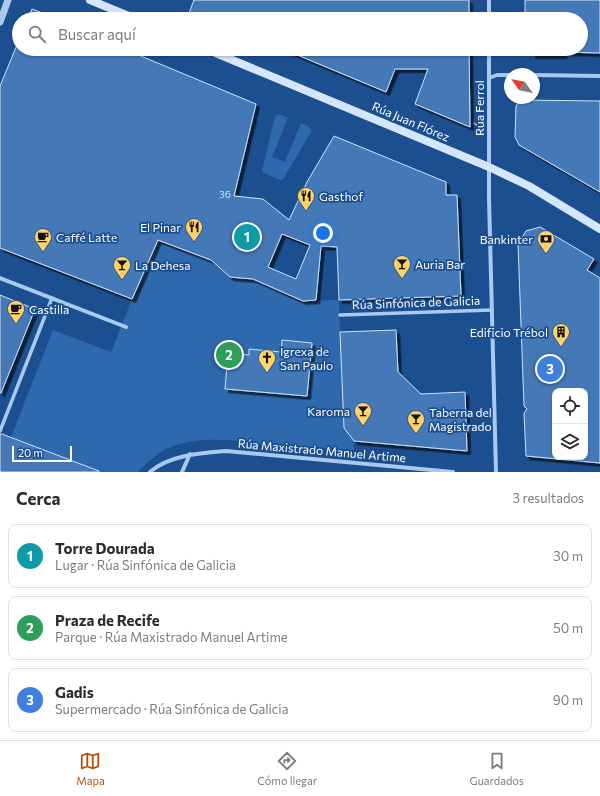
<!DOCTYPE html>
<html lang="es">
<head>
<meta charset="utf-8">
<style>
	:root { --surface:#fff; --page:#f2f2f3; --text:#2b2b33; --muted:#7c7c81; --line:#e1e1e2; --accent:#b45309 }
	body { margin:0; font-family:Commissioner,sans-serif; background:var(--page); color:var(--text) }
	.controls { position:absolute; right:12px; bottom:12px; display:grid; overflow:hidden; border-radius:8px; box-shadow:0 1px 3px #0004 }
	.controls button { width:36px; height:36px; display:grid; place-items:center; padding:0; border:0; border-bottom:1px solid var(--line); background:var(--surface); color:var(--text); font:20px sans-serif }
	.compass { position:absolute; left:504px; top:68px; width:36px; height:36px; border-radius:50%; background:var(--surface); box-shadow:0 1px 3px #0004; rotate:303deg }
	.scale { position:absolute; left:12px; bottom:10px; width:60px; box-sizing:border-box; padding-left:4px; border:2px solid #fff; border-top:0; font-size:11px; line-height:14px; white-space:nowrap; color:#fff; -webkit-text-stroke:3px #1b4f8f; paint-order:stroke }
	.you { position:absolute; left:323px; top:233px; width:14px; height:14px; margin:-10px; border:3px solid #fff; border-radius:50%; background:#1a73e8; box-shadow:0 0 0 6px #1a73e833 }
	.badge { display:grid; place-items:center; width:26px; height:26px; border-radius:50%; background:var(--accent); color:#fff; font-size:13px; font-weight:700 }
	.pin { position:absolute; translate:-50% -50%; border:2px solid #fff; box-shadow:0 1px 4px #0006 }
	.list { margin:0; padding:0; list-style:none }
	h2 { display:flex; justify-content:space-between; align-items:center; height:52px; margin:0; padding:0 16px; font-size:17px }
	h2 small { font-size:13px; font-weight:400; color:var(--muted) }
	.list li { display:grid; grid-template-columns:26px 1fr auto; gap:12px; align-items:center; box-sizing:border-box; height:64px; margin:0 8px 8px; padding:0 8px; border:1px solid var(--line); border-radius:8px }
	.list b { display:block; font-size:15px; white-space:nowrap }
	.list p { margin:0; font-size:13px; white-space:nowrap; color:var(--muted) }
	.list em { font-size:13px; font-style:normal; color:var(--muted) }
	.icon { flex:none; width:22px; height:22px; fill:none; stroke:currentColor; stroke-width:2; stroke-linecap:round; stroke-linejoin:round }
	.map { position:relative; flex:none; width:600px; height:472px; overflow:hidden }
	.search { position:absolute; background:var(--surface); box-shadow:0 1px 3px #0004; left:12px; right:12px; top:12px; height:44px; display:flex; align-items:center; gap:10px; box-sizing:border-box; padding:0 14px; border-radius:22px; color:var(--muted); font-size:15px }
	.sheet { height:268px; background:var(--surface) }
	nav { display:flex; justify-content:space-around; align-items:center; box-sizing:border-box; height:56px; border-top:1px solid var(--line); background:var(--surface); font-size:11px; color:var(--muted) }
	nav a { display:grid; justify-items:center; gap:2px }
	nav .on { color:var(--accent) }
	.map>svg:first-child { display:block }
	.green { fill:#2e69ad }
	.building { fill:#4478b7; stroke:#cfe3fa; fill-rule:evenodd; filter:url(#shadow) }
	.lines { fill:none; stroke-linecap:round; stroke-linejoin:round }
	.pedestrian { stroke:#a9c9ee; stroke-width:3.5 }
	.minor { stroke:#a9c9ee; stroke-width:4 }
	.tertiary { stroke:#a9c9ee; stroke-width:7 }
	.secondary { stroke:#d6e6fa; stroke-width:8 }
	.labels { text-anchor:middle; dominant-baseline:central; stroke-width:3.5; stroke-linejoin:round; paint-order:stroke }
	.number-label { font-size:10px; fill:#d0dded }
	.street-label { font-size:12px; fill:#fff; stroke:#1b4f8f }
	.poi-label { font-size:12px; fill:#fff; stroke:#1b4f8f; text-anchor:start }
</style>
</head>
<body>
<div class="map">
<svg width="600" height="472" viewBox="0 0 600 472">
	<defs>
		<filter id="shadow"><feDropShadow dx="3.5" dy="3.5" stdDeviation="0" flood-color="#0009"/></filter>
	</defs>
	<rect width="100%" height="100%" fill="#1b4f8f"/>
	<g class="green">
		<path d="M278,114L288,118L272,157L285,162L301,123L309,127L312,130L284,178L282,180C279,180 263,173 262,171L275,116Z"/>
		<path d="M158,240L211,260L230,277L253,279L303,301L339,300L340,332L354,441V450C326,448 299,446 271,444C237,441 198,434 166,449C155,455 146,464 137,472H96L97,470L11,437L53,330L111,352L132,299Z"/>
	</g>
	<g class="building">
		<path d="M194,0H469V19H202L189,13Z"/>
		<path d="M525,0H600V53L563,52L564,55H532V49H581V19H525Z"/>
		<path d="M32,9L58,19H28Z"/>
		<path d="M19,40V49H124L256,104L234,196L263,199L289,220L307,182L334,136L446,182V195H457L461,296L339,300L337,247L321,246L316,300L303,301L253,279L230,277L211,260L158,240L132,299L0,248V86ZM282,234L310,245L296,279L268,267Z"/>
		<path d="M283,49H469L470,127L415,104L428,69H395L386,92Z"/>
		<path d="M520,100L600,101V192L519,145L515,137L516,106Z"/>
		<path d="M540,227L594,259L587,270L600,278V463L526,456L524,413L527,409L524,406L518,244L526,231ZM555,391H585V457H555Z"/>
		<path d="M0,295L35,309L1,393H0Z"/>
		<path d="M396,330L398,372L421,394L465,392L467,451L354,441L344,428L340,332Z"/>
		<path d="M282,340L312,343L307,396L225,389L228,353L249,355V349L281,352Z"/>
		<path d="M0,434H2L99,471V472H0Z"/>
	</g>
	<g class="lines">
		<g class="pedestrian">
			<path d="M340,315L492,310"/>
			<path d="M0,431L52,298"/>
		</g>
		<g class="minor">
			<path d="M489,0V19"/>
			<path d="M489,49V198L496,472"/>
			<path d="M534,75L600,76"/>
			<path d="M489,78L497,75H510"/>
			<path d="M0,278L126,327"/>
			<path d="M150,472C169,455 202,453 226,451L453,472"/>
			<path d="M182,472L190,454"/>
		</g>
		<path class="tertiary" d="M0,22L8,0"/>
		<g class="secondary">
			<path d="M90,0L136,19"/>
			<path d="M206,49L489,167L529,186L600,229"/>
		</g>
	</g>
	<defs>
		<symbol id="restaurant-pin" viewBox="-11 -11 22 30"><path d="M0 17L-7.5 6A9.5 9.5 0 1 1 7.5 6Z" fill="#ffd166" stroke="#1b4f8f"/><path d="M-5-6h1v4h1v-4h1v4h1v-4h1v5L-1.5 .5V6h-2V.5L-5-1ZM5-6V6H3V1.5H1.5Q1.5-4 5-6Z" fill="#111"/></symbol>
		<symbol id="cafe-pin" viewBox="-11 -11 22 30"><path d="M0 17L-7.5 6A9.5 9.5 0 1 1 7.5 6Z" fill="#ffd166" stroke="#1b4f8f"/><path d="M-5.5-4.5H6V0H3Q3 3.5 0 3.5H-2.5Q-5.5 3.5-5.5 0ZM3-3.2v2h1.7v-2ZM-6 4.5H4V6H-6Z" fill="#111"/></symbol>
		<symbol id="bank-pin" viewBox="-11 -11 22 30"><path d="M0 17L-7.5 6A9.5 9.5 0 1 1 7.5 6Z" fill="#ffd166" stroke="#1b4f8f"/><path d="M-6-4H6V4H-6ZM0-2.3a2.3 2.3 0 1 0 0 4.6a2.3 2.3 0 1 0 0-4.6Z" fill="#111"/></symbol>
		<symbol id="bar-pin" viewBox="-11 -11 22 30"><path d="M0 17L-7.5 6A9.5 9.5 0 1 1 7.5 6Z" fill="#ffd166" stroke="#1b4f8f"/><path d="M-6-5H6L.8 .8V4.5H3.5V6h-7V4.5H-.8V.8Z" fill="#111"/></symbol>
		<symbol id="building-pin" viewBox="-11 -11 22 30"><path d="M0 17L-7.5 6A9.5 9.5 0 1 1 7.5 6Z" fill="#ffd166" stroke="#1b4f8f"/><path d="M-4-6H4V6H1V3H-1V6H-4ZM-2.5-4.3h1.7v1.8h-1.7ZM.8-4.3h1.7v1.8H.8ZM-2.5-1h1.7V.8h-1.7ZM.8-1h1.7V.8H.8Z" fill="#111"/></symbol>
		<symbol id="church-pin" viewBox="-11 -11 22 30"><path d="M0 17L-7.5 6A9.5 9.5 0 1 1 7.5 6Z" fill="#ffd166" stroke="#1b4f8f"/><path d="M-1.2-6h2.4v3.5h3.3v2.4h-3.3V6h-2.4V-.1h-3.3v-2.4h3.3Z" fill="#111"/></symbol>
	</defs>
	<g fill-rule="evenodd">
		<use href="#restaurant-pin" x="296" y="186" width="20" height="27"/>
		<use href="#restaurant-pin" x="184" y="217" width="20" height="27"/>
		<use href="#cafe-pin" x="33" y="227" width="20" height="27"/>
		<use href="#bank-pin" x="536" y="229" width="20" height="27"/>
		<use href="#bar-pin" x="392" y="254" width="20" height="27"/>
		<use href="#bar-pin" x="112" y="255" width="20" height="27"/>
		<use href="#cafe-pin" x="6" y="299" width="20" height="27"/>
		<use href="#building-pin" x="551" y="322" width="20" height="27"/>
		<use href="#church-pin" x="257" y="348" width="20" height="27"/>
		<use href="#bar-pin" x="353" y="401" width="20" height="27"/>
		<use href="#bar-pin" x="406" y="409" width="20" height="27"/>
	</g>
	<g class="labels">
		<g class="number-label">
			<text x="225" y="194">36</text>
		</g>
		<g class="street-label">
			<text transform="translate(479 108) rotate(-90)">Rúa Ferrol</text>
			<text transform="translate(411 121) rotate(23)">Rúa Juan Flórez</text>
			<text transform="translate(416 302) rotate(-2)">Rúa Sinfónica de Galicia</text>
			<text transform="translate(322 450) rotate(5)">Rúa Maxistrado Manuel Artime</text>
		</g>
		<g class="poi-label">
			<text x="319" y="196">Gasthof</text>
			<text x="181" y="227" text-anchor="end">El Pinar</text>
			<text x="56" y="237">Caffé Latte</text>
			<text x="533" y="239" text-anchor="end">Bankinter</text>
			<text x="415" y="264">Auria Bar</text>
			<text x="135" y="265">La Dehesa</text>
			<text x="29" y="309">Castilla</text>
			<text x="548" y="332" text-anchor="end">Edificio Trébol</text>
			<text x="280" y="351">Igrexa de<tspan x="280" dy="14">San Paulo</tspan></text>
			<text x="350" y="411" text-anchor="end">Karoma</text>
			<text x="429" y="412">Taberna del<tspan x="429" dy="14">Magistrado</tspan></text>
		</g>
	</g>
</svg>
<div class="controls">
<button><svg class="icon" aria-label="locate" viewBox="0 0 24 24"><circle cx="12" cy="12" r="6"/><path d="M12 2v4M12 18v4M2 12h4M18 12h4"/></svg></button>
<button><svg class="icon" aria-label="layers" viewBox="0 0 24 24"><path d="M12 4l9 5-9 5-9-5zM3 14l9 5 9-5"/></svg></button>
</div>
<svg class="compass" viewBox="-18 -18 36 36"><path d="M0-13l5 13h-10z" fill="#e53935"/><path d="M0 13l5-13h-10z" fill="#7c7c81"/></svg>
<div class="scale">20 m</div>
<div class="you"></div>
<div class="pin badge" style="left:247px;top:237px;background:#0f9aa8">1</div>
<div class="pin badge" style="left:229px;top:355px;background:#2e9e5b">2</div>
<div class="pin badge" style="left:550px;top:369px;background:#3f7fe0">3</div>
<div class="search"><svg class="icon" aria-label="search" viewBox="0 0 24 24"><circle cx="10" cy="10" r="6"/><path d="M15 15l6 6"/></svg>Buscar aquí</div>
</div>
<section class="sheet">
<h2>Cerca<small>3 resultados</small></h2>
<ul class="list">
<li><span class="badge" style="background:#0f9aa8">1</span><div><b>Torre Dourada</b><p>Lugar · Rúa Sinfónica de Galicia</p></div><em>30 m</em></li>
<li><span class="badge" style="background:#2e9e5b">2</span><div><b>Praza de Recife</b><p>Parque · Rúa Maxistrado Manuel Artime</p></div><em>50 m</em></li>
<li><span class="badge" style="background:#3f7fe0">3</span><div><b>Gadis</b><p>Supermercado · Rúa Sinfónica de Galicia</p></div><em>90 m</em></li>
</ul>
</section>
<nav>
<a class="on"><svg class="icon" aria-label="map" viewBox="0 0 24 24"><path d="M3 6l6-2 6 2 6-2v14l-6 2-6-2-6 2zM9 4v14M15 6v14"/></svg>Mapa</a>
<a><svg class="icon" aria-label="directions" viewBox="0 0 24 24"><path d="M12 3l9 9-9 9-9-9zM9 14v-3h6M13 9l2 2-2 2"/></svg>Cómo llegar</a>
<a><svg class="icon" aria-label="saved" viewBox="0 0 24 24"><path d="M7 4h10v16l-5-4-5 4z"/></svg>Guardados</a>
</nav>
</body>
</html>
